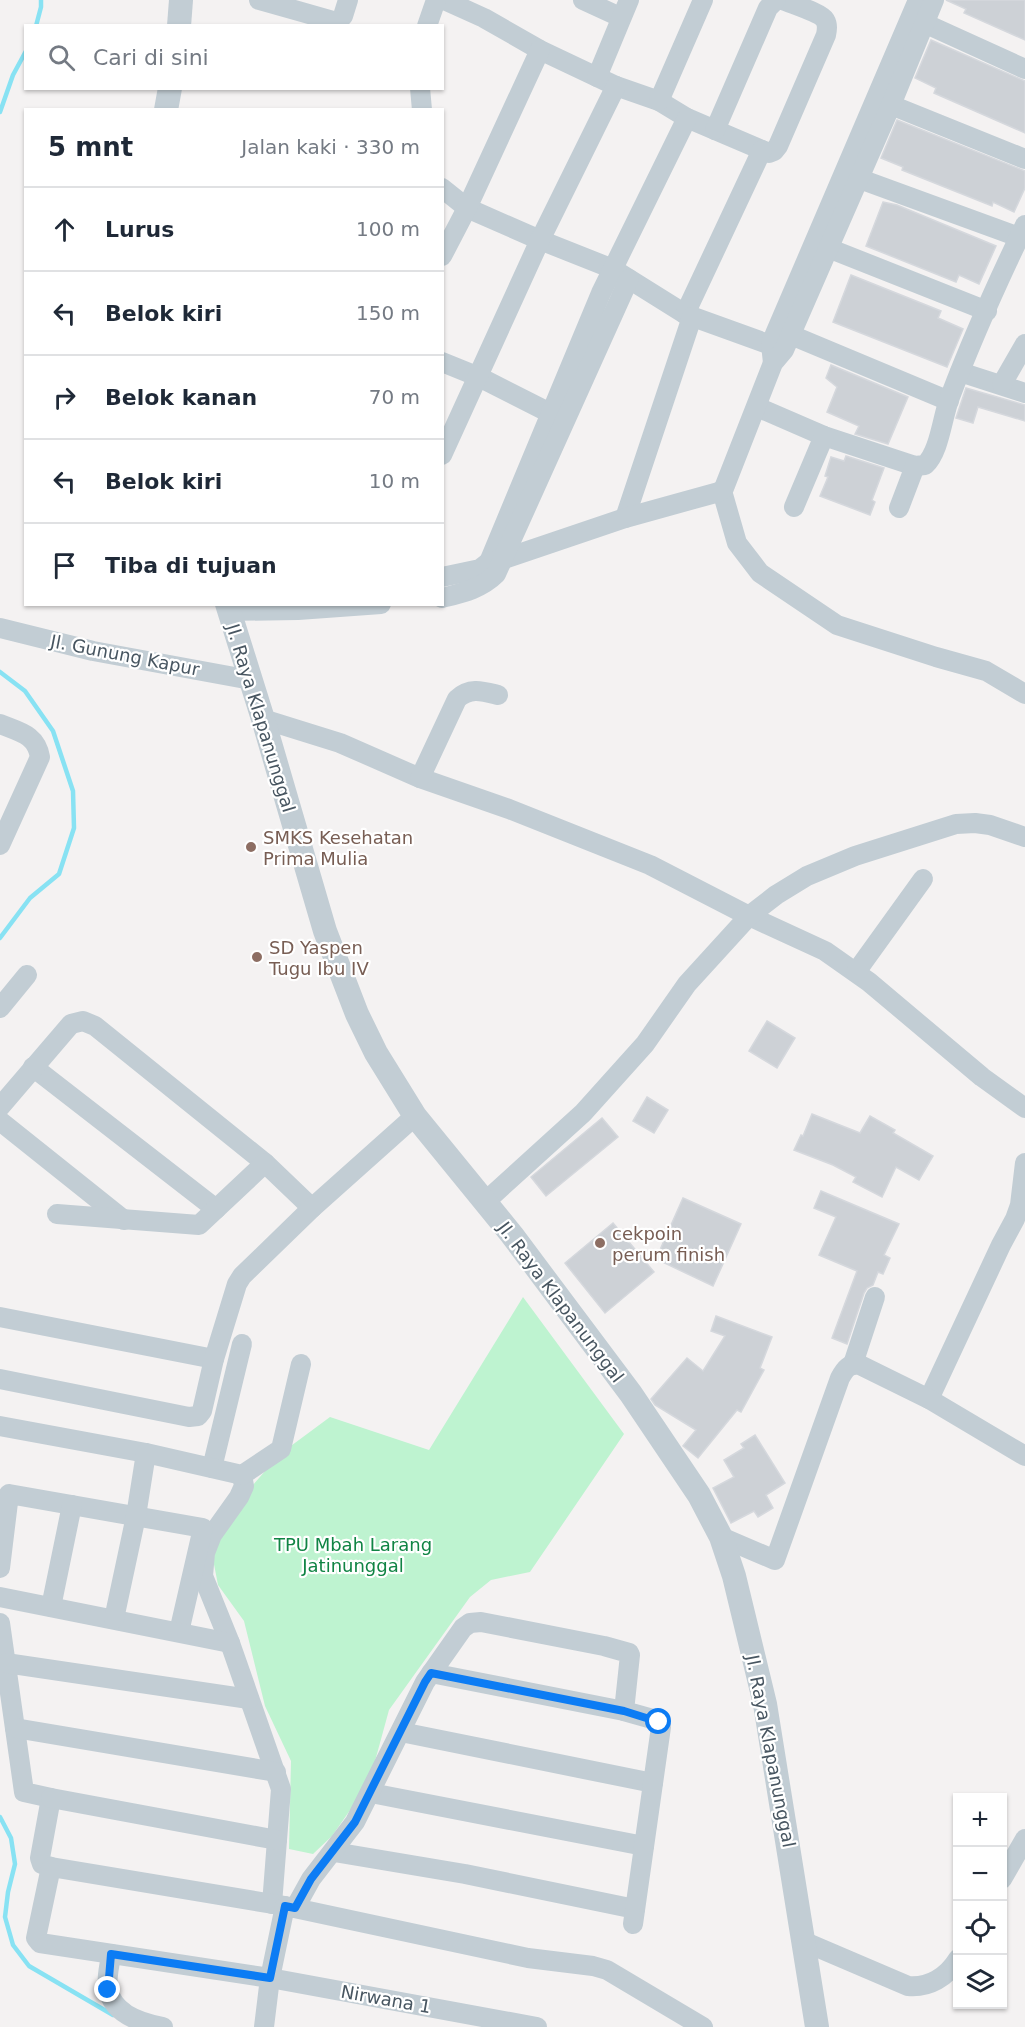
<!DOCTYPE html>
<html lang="id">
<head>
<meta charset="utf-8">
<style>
	:root { --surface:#fff; --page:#f6f6f7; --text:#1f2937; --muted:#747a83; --line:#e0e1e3 }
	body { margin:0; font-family:"DejaVu Sans",sans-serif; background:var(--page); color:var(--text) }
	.controls { position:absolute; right:18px; bottom:18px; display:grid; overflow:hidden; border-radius:0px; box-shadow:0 2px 4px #0004 }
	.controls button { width:54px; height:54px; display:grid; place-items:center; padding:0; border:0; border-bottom:2px solid var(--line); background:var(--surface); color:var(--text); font:30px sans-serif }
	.stop { position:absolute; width:18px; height:18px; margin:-14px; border:4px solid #0c7cf4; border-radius:50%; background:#fff }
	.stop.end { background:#0c7cf4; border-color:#fff; box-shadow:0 2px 6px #0008 }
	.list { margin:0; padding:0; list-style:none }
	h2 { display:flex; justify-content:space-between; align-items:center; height:78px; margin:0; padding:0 24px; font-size:26px }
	h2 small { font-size:20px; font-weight:400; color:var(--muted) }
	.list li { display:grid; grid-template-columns:39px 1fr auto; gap:18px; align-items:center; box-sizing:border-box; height:84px; padding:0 24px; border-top:2px solid var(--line) }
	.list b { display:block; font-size:22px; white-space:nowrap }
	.list em { font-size:20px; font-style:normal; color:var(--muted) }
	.icon { flex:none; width:33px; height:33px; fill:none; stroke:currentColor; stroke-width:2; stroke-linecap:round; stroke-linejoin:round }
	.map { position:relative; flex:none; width:1025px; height:2027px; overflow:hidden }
	.search { position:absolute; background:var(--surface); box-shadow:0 2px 4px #0004; left:24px; top:24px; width:420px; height:66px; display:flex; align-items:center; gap:15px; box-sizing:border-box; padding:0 21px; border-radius:0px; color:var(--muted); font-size:22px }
	.panel { position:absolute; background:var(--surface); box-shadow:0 2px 4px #0004; left:24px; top:108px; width:420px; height:498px; border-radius:0px }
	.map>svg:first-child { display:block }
	.green { fill:#bef3d0 }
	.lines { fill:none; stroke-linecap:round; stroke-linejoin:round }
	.stream { stroke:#88e2f3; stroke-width:4.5 }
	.building { fill:#cdd1d6; stroke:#d5d8dd; stroke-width:1.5 }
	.minor { stroke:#c2cdd4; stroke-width:20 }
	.tertiary { stroke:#c2cdd4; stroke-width:24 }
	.route { stroke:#0c7cf4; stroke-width:8 }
	.education-dot { fill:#8d6e63; stroke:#fff; stroke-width:2 }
	.labels { text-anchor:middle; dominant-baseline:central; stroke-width:4.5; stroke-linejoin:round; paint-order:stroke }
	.street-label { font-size:18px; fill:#485661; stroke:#fff }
	.education-label { font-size:18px; fill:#785e54; stroke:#fff; text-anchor:start }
	.park-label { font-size:18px; fill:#108444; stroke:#fff }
</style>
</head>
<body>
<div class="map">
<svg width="1025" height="2027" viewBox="0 0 1025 2027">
	<rect width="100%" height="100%" fill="#f4f2f2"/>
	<path class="green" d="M523,1297L624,1434L530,1572L491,1580L470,1597L389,1710L369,1783L332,1836L313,1854L289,1849L291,1761L265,1706L244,1621L218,1585L212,1554L232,1509L280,1454L330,1417L429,1450Z"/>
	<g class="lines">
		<g class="stream">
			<path d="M36,26L41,7V0"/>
			<path d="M0,112L13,75L26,51"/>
			<path d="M0,672L25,691L53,731L73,791L74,828L59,874L30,898L0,938"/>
			<path d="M0,1817L11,1838L15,1864L8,1892L5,1917L13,1945L29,1966L113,2015"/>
		</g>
	</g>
	<g class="building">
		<path d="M946,0H1025V40L964,13L966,9Z"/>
		<path d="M931,40L1025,81V133L934,93L936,88L915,78Z"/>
		<path d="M897,120L1025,171V188L1014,212L993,202L992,206L902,170L903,167L881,158Z"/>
		<path d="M883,202L897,205L996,246L979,284L959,275L956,282L866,246Z"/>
		<path d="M851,275L941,311L938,318L963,329L947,367L833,322Z"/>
		<path d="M831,365L908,397L888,444L855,434L859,426L827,412L837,387L826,378Z"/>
		<path d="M966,388L1025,405V421L978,407L973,423L956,418Z"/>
		<path d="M846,456L884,468L872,500L875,502L870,515L820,496L828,477L825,476L831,457L844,461Z"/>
		<path d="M767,1021L795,1038L777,1068L749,1051Z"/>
		<path d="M647,1097L668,1110L654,1133L633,1121Z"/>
		<path d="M812,1114L860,1133L870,1116L895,1130L893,1133L933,1156L919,1180L896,1167L882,1197L853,1182L856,1177L833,1165L794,1150L801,1135L803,1136Z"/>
		<path d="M602,1118L618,1137L546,1196L531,1177Z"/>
		<path d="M821,1191L899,1224L884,1255L890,1258L883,1274L878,1272L873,1285L867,1288L864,1293L847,1344L832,1338L857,1271L819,1255L836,1217L814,1208Z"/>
		<path d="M683,1198L741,1224L713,1286L656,1259Z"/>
		<path d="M613,1223L654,1272L605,1313L565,1263Z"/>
		<path d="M716,1316L772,1337L760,1368L764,1370L741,1412L737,1410L698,1458L683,1446L696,1430L655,1405L651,1399L687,1358L703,1371L725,1336L711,1331Z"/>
		<path d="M755,1435L785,1483L766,1495L773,1508L758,1517L754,1511L731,1523L713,1488L734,1477L724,1460L744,1448L741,1444Z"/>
	</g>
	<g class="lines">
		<g class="minor">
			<path d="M259,0L337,22L343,16L348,0"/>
			<path d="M444,0L484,18L540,50L616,86L659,101L687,118L769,153L774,151L778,146L826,35C827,30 828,25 825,20C821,13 792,4 783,0"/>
			<path d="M583,0L620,17"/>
			<path d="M913,18L1025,69"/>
			<path d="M427,26L436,0"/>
			<path d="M597,77L629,0"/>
			<path d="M420,88L422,110"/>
			<path d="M659,101L703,0"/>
			<path d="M891,105L1025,159"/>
			<path d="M715,130L768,8L776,0"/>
			<path d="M860,179L1019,237"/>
			<path d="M442,188L467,208L540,240L613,269L685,314L782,349"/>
			<path d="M828,248L987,311"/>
			<path d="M442,256L467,208L540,50"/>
			<path d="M685,314L762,150"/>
			<path d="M791,335L949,401"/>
			<path d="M442,362L479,377L550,413"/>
			<path d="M773,363L771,344L775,334L918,0"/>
			<path d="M960,372L1025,393"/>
			<path d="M1002,384L1025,344"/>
			<path d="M757,407L824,436L915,466L925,465C940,451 942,417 950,397C972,339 998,281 1025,225"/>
			<path d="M442,455L540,240L616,86"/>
			<path d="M722,491L737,543L760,573L837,625L936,657L986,671L1025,694"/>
			<path d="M794,507L824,436"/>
			<path d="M899,508L915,466"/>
			<path d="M625,518L692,317"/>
			<path d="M489,562L601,293L687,118"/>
			<path d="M442,577L480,569L489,562L504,559L625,518L719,492L724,488L773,363L784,350L891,105L934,0"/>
			<path d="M442,598C462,593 481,589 496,574L629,279"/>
			<path d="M228,611L298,610L381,604"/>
			<path d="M0,628L93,651L251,680"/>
			<path d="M263,719L340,743L420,778L509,809L650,865L749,916L825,951L869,982L982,1077L1025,1108"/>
			<path d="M0,724C19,732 36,734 40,757L0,845"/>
			<path d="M420,778L457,699C470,687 482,691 498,695"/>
			<path d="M856,972L923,879"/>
			<path d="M0,1008L27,975"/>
			<path d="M33,1067L216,1209"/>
			<path d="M0,1107L71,1024L83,1021L95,1026L265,1163L312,1208"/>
			<path d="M0,1121L124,1220"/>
			<path d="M485,1202L583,1113L645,1044L687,984L749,916L776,895L807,876L855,856L956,824L975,823L990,825L1025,837"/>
			<path d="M57,1214L199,1225L265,1163"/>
			<path d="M0,1317L214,1359"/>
			<path d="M853,1364L875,1297"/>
			<path d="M0,1379L189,1417L198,1416L202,1411L214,1359L237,1284L242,1276L312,1208L415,1116"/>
			<path d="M929,1399L1001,1245L1015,1219L1020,1205L1025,1163"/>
			<path d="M0,1426L146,1453"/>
			<path d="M212,1468L242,1344"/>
			<path d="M242,1475L244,1486L239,1497L212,1535L205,1553L203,1576L230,1643L281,1789L272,1904"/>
			<path d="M721,1537L775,1560L840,1378C845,1369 849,1363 860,1365L929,1399L1025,1456"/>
			<path d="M0,1568L9,1494L203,1528L179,1632"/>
			<path d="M0,1597L230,1643"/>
			<path d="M51,1607L72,1505"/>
			<path d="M114,1619L136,1516L146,1453L242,1475L281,1449L301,1364"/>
			<path d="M0,1623L24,1792L51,1798L40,1858L42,1864L51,1867"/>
			<path d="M6,1663L249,1699"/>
			<path d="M431,1673L624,1711"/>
			<path d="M15,1728L276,1772"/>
			<path d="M401,1732L653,1783"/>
			<path d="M371,1793L644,1846"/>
			<path d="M51,1798L277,1840"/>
			<path d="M334,1852L465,1874L635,1909"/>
			<path d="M1002,1879L1025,1839"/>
			<path d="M285,1906L51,1867L36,1938L40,1943L270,1978L537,2027"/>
			<path d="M295,1908L311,1879L355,1822L425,1682L463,1628L470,1623L481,1622L604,1646L629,1653L630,1655L624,1711L656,1720L659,1722L661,1727L633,1924"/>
			<path d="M805,1942L908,1986C929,1988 947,1977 958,1959"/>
			<path d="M111,1954C110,1965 106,1977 108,1988C112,2014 141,2023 163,2027"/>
			<path d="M264,2027L270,1978L285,1906L528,1958L593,1966L607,1970L703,2027"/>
		</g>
		<g class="tertiary">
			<path d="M179,26L181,0"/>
			<path d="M166,110L170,88"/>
			<path d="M227,604L263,719L325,931L357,1014L376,1053L415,1116L512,1235L631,1394L699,1495L721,1537L734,1576L765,1704L817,2027"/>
		</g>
	</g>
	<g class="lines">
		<path class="route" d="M108,1990L111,1954L270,1978L285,1906L295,1908L311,1879L355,1822L425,1682L431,1673L624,1711L659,1722"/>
	</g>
	<g class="education-dot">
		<circle cx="251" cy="847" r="6"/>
		<circle cx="257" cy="957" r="6"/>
		<circle cx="600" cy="1243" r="6"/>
	</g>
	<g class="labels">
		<g class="street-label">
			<text transform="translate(125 655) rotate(11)">Jl. Gunung Kapur</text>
			<text transform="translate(261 718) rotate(73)">Jl. Raya Klapanunggal</text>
			<text transform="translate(561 1302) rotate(53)">Jl. Raya Klapanunggal</text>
			<text transform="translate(771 1751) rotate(79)">Jl. Raya Klapanunggal</text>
			<text transform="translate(386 1999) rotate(10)">Nirwana 1</text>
		</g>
		<g class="education-label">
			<text x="263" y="837">SMKS Kesehatan<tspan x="263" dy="21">Prima Mulia</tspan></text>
			<text x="269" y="947">SD Yaspen<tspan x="269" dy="21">Tugu Ibu IV</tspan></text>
			<text x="612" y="1233">cekpoin<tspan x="612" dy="21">perum finish</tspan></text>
		</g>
		<g class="park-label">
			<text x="353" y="1544">TPU Mbah Larang<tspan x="353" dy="21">Jatinunggal</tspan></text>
		</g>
	</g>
</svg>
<div class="controls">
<button>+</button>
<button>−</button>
<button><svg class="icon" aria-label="locate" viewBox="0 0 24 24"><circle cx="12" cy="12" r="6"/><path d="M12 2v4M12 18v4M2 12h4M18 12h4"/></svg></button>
<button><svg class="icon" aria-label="layers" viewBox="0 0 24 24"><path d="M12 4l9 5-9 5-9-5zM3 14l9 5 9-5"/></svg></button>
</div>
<div class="stop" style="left:659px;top:1722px"></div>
<div class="stop end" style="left:108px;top:1990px"></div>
<div class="search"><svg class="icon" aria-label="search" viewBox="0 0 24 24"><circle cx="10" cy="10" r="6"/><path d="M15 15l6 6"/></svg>Cari di sini</div>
<section class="panel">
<h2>5 mnt<small>Jalan kaki · 330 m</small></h2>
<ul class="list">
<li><svg class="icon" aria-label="ahead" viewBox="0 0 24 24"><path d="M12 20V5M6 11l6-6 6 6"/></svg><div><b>Lurus</b></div><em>100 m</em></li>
<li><svg class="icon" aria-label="left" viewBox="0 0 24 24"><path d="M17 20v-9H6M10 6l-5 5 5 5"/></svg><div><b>Belok kiri</b></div><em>150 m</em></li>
<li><svg class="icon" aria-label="right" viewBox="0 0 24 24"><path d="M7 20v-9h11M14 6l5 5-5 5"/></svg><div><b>Belok kanan</b></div><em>70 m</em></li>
<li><svg class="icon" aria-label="left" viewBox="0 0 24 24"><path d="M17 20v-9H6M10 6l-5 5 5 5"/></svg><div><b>Belok kiri</b></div><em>10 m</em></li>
<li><svg class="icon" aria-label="arrive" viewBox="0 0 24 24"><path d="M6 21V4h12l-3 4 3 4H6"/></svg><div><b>Tiba di tujuan</b></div></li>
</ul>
</section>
</div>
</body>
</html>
